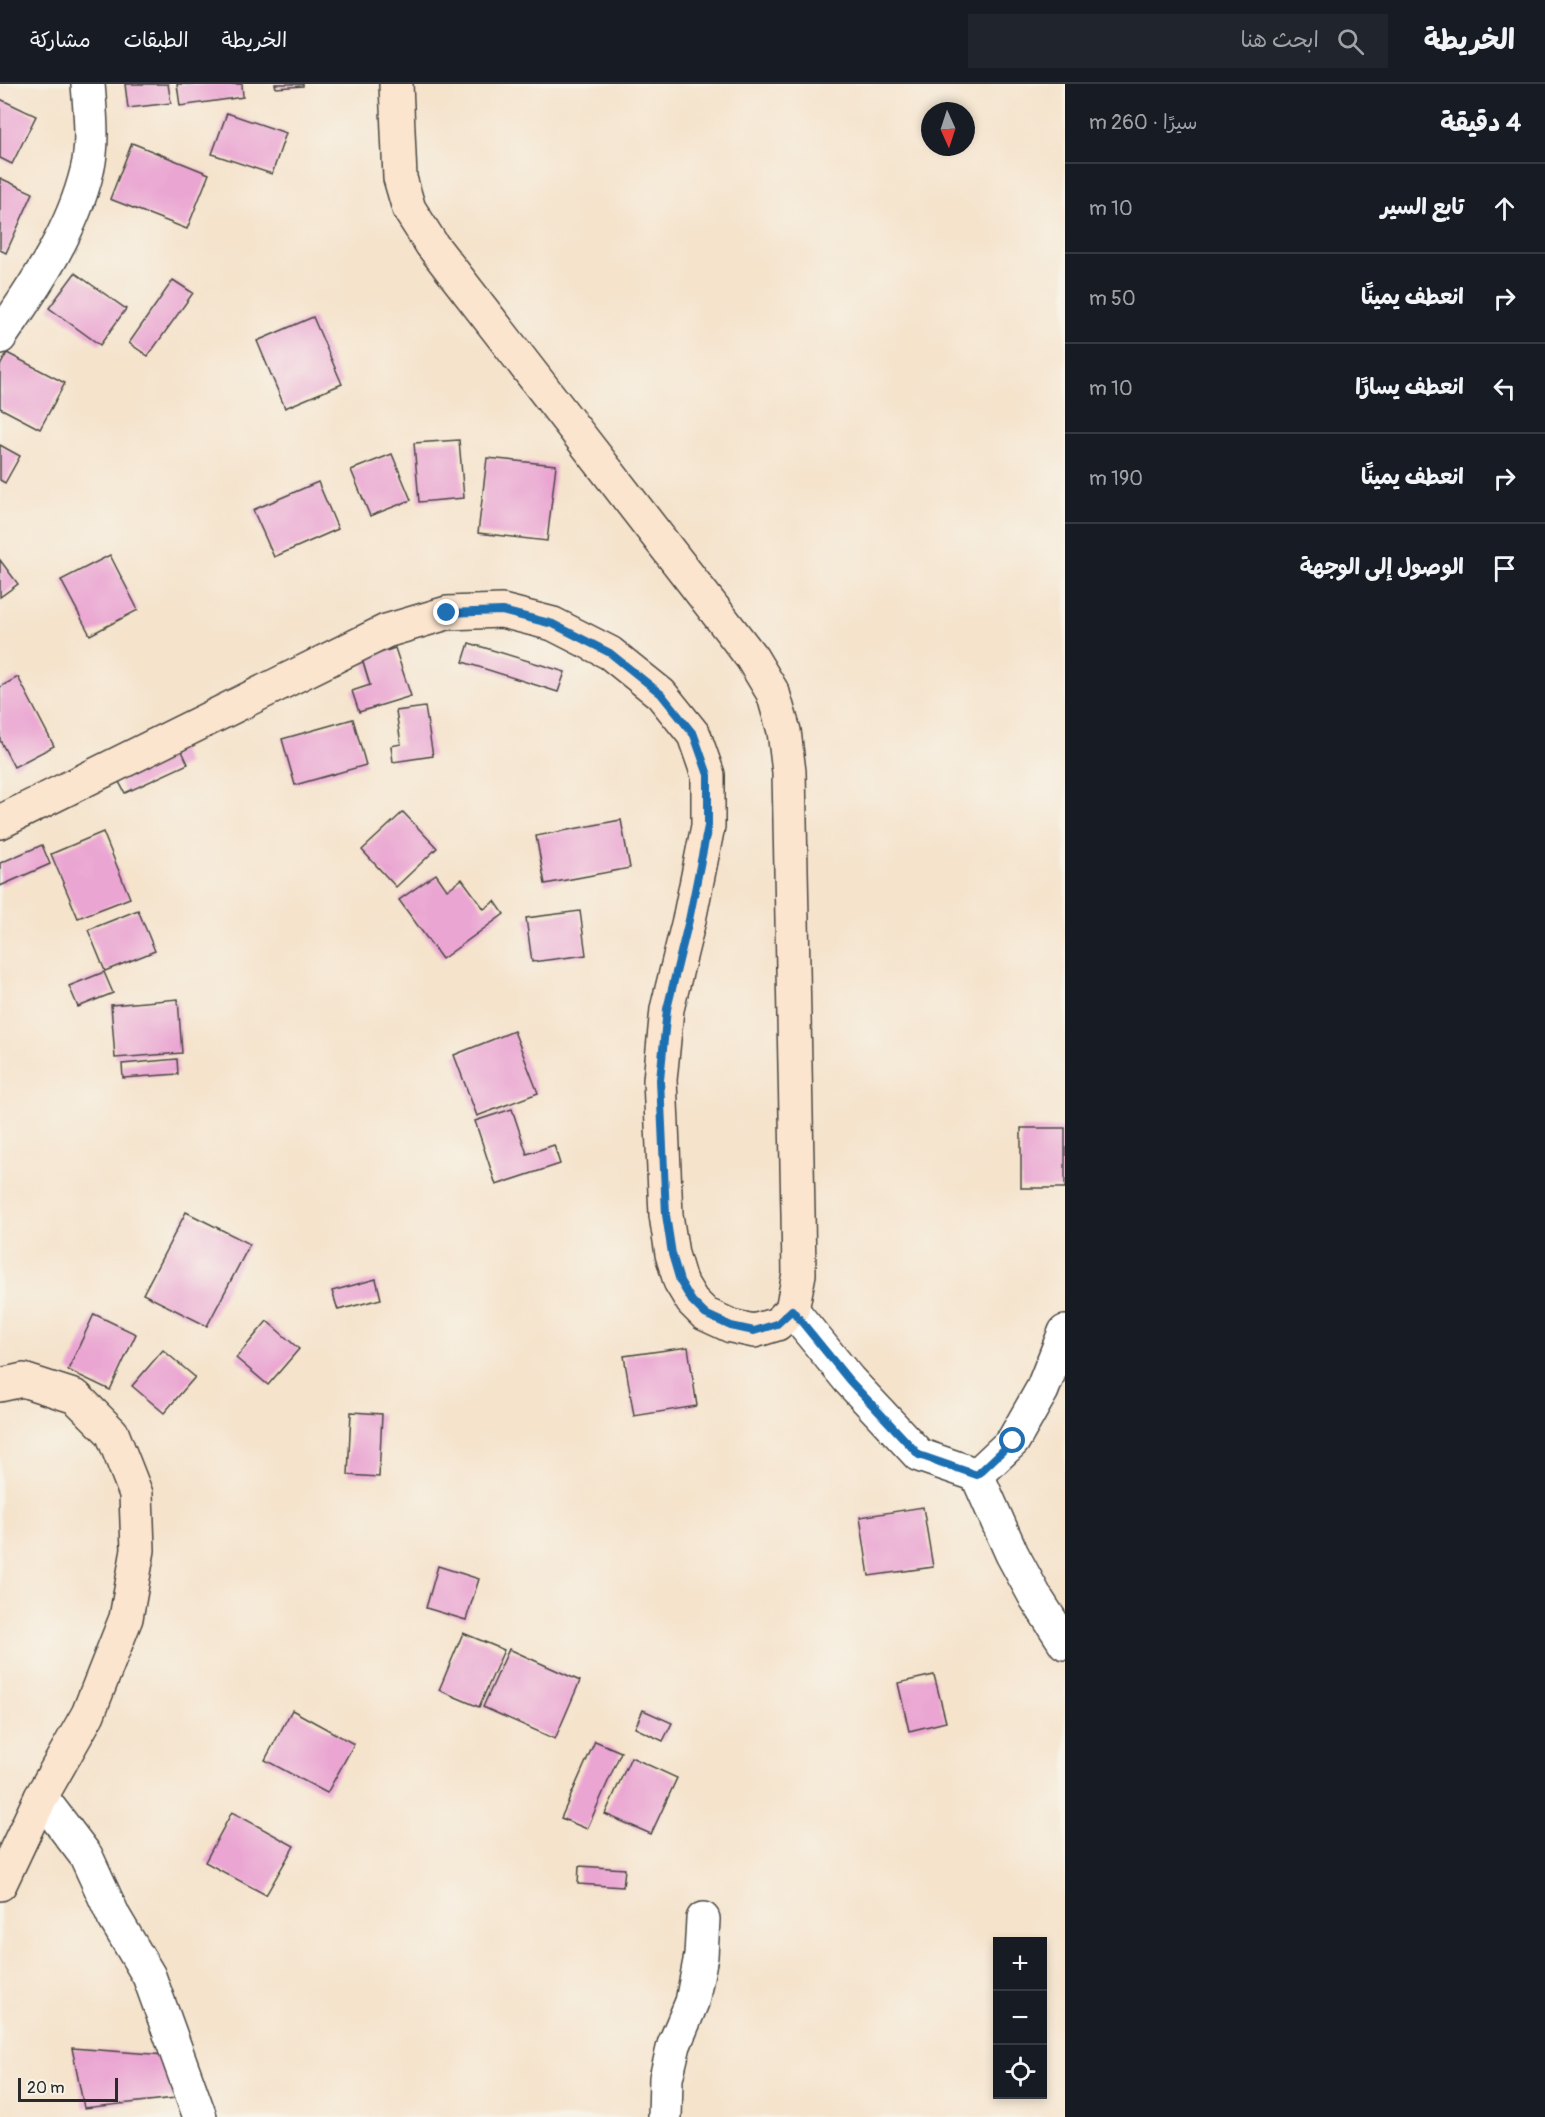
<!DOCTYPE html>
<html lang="ar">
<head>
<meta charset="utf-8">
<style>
	:root { --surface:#171b24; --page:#20242c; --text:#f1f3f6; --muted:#9ea1a6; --line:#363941 }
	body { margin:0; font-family:Pangolin,"Playpen Sans Arabic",sans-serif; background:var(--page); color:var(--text); direction:rtl }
	.controls { position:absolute; right:18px; bottom:18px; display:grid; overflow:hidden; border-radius:0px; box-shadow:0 3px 9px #0003 }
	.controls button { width:54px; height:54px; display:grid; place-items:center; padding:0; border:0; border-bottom:2px solid var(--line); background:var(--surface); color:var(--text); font:30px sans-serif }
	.compass { position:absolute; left:921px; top:18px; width:54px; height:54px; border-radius:50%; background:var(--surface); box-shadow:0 3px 9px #0003; rotate:177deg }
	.scale { position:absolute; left:18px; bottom:15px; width:100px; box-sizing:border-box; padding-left:6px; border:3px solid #2b2b2b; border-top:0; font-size:16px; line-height:21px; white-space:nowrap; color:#2b2b2b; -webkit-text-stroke:4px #f7f3e8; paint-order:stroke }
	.stop { position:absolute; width:18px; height:18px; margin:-14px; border:4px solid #1f6fb2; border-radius:50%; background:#fff }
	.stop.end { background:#1f6fb2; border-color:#fff; box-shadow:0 2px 6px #0008 }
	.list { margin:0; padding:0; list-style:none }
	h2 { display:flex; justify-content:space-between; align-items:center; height:78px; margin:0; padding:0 24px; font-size:26px }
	h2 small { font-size:20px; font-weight:400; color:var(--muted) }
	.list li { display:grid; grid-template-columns:39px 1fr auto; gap:18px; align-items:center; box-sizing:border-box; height:90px; padding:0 24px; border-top:2px solid var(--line) }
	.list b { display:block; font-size:22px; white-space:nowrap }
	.list em { font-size:20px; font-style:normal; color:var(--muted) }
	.icon { flex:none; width:33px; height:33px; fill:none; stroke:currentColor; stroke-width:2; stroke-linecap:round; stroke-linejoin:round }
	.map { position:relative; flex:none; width:1065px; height:2033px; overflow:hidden; direction:ltr }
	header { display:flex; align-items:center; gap:36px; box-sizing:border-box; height:84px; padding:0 30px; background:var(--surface); border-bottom:2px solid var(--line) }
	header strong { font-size:28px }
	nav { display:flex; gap:33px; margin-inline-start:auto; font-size:21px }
	.search { width:420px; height:54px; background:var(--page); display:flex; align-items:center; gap:15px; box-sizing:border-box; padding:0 21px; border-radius:0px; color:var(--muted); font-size:22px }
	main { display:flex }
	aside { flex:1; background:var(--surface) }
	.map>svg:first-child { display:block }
	.building { fill:#eaa5d2 }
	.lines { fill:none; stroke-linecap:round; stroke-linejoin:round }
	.street-casing { stroke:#494743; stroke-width:36 }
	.secondary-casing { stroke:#494743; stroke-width:36 }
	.street { stroke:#fff; stroke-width:33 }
	.secondary { stroke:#fce5cf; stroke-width:33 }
	.route { stroke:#1f6fb2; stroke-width:8 }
</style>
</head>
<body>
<header>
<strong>الخريطة</strong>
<div class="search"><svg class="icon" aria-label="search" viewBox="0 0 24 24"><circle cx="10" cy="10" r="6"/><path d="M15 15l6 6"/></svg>ابحث هنا</div>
<nav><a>الخريطة</a><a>الطبقات</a><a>مشاركة</a></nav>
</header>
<main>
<aside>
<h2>4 دقيقة<small>سيرًا · 260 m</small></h2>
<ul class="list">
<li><svg class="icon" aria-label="ahead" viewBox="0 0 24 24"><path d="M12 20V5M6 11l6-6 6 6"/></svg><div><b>تابع السير</b></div><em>10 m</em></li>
<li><svg class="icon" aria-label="right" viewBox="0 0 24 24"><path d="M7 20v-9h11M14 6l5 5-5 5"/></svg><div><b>انعطف يمينًا</b></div><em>50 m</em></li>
<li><svg class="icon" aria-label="left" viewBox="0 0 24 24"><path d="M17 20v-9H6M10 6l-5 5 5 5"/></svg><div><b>انعطف يسارًا</b></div><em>10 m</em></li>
<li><svg class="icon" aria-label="right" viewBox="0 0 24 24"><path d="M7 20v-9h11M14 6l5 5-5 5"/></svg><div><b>انعطف يمينًا</b></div><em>190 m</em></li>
<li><svg class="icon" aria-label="arrive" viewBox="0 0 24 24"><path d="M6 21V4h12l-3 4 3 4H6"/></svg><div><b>الوصول إلى الوجهة</b></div></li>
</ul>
</aside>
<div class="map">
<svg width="1065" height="2033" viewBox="0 0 1065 2033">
	<rect width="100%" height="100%" fill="#f7f3e8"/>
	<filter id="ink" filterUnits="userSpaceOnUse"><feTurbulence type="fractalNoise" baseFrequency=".0167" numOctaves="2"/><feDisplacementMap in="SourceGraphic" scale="12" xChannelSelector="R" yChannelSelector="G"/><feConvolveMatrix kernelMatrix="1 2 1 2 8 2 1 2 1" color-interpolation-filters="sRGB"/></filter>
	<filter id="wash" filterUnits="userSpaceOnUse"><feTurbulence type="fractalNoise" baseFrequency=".008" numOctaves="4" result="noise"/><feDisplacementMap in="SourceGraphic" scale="24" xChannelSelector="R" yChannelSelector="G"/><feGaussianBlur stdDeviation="1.35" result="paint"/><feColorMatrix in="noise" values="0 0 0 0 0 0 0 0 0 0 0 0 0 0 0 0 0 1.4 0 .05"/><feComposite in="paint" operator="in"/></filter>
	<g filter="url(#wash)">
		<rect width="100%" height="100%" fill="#f5e3cc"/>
		<g id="blocks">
			<g class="building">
				<path d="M125,0H168L171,19L128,24Z"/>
				<path d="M177,0H242L243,13L180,22Z"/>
				<path d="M275,0H303V2L276,4Z"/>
				<path d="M0,15L36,32L12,80L0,74Z"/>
				<path d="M227,29L286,49L272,90L212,70Z"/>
				<path d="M132,59L209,90L187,145L110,115Z"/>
				<path d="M0,94L33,109L6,169L0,166Z"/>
				<path d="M75,189L126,225L100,261L49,224Z"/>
				<path d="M173,196L193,209L148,272L129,259Z"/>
				<path d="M313,233L342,300L285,324L257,257Z"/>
				<path d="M7,269L65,299L40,345L0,324V282Z"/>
				<path d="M459,356L464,414L419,418L414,359Z"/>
				<path d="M0,361L20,372L5,399L0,396Z"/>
				<path d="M392,370L411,416L370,432L351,386Z"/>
				<path d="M487,374L556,381L547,457L478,449Z"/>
				<path d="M318,398L338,445L274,473L253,426Z"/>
				<path d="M110,471L138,526L90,551L61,496Z"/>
				<path d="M0,476L18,500L0,513Z"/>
				<path d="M469,559L565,588L558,608L463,578Z"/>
				<path d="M395,564L411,612L359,628L352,607L370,601L362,575Z"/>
				<path d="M18,593L54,662L14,683L0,656V603Z"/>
				<path d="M425,623L433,672L393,678L391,662L401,660L396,627Z"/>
				<path d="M353,635L366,681L295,701L282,655Z"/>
				<path d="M181,665L188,680L125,709L117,694Z"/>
				<path d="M403,728L437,764L396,803L362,766Z"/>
				<path d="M621,736L630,784L545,800L536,752Z"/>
				<path d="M103,748L130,814L78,834L51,770Z"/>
				<path d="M42,761L50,780L0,802V779Z"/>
				<path d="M436,790L447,806L462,795L484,825L495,817L504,830L442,875L399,816Z"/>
				<path d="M138,826L155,867L105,887L88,846Z"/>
				<path d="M580,827L586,871L532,878L526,834Z"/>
				<path d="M104,888L113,909L78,923L69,902Z"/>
				<path d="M178,915L182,969L115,974L111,921Z"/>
				<path d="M514,947L538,1009L477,1032L454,971Z"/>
				<path d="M177,975L178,990L123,994L122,980Z"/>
				<path d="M512,1025L527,1070L554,1061L560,1080L496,1101L475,1037Z"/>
				<rect x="1021" y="1044" width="44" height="60"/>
				<path d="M186,1128L250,1160L207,1242L143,1210Z"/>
				<path d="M376,1195L381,1215L338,1226L332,1207Z"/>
				<path d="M94,1230L136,1250L110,1306L68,1286Z"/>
				<path d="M267,1237L299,1265L268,1301L236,1274Z"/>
				<path d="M688,1263L697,1322L634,1332L624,1272Z"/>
				<path d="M163,1266L195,1293L164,1329L132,1302Z"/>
				<path d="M351,1328L382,1330L379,1393L348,1391Z"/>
				<path d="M923,1423L933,1483L869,1492L860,1433Z"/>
				<path d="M438,1482L479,1495L466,1536L426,1524Z"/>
				<path d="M463,1549L504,1566L479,1623L439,1606Z"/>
				<path d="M509,1565L580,1597L555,1655L483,1623Z"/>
				<path d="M934,1591L946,1638L909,1647L898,1599Z"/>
				<path d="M292,1626L354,1660L327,1709L265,1676Z"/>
				<path d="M643,1626L672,1639L663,1657L635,1644Z"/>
				<path d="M595,1657L621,1668L587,1745L561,1734Z"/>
				<path d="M631,1673L677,1694L651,1750L605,1730Z"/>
				<path d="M232,1728L294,1762L266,1811L205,1778Z"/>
				<path d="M579,1782L625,1785L623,1803L578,1800Z"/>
				<path d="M72,1964L165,1971L184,2013L84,2024Z"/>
			</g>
		</g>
	</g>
	<g filter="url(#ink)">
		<use href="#blocks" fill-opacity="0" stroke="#494743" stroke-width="1.5"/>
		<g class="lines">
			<defs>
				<g id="street">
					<path d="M0,253C35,201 72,149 87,87C94,60 90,27 88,0"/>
					<path d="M792,1226L849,1296L919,1371L977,1391L1013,1357L1042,1306L1065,1248"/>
					<path d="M977,1391L1012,1470L1036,1514L1065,1559"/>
					<path d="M41,1713L86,1772L114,1833L149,1892L200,2033"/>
					<path d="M665,2033L666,1994L674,1961L692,1918L701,1872L703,1835"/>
				</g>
				<g id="secondary">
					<path d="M0,738L386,547L447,529L502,527L553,540L610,569L661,610L694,651L708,691V742L689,836L667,925L660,996L666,1131L672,1170L680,1197L692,1217L705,1230L731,1242L754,1247L777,1240L792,1226L799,1190L798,1129L789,688L784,647L773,609L752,574L432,161L409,125L400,94L396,0"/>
					<path d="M0,1301L23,1296L76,1313L112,1349L136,1410L138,1466L126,1534L88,1630L41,1713L0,1800"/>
				</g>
			</defs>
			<use href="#street" class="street-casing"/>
			<use href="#secondary" class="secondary-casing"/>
			<use href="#street" class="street"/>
			<use href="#secondary" class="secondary"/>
		</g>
	</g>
	<g class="lines" filter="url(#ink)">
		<path class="route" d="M447,529L502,527L553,540L610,569L661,610L694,651L708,691V742L689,836L667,925L660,996L666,1131L672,1170L680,1197L692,1217L705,1230L731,1242L754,1247L777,1240L792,1226L849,1296L919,1371L977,1391L1013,1357"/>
	</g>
</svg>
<div class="controls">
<button>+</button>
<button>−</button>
<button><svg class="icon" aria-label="locate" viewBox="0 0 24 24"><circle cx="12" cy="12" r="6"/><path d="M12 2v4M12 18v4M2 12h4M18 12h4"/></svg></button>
</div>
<svg class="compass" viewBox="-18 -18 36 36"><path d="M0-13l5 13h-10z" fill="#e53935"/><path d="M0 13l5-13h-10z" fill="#9ea1a6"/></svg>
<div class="scale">20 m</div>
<div class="stop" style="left:1013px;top:1357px"></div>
<div class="stop end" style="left:447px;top:529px"></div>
</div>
</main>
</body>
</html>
